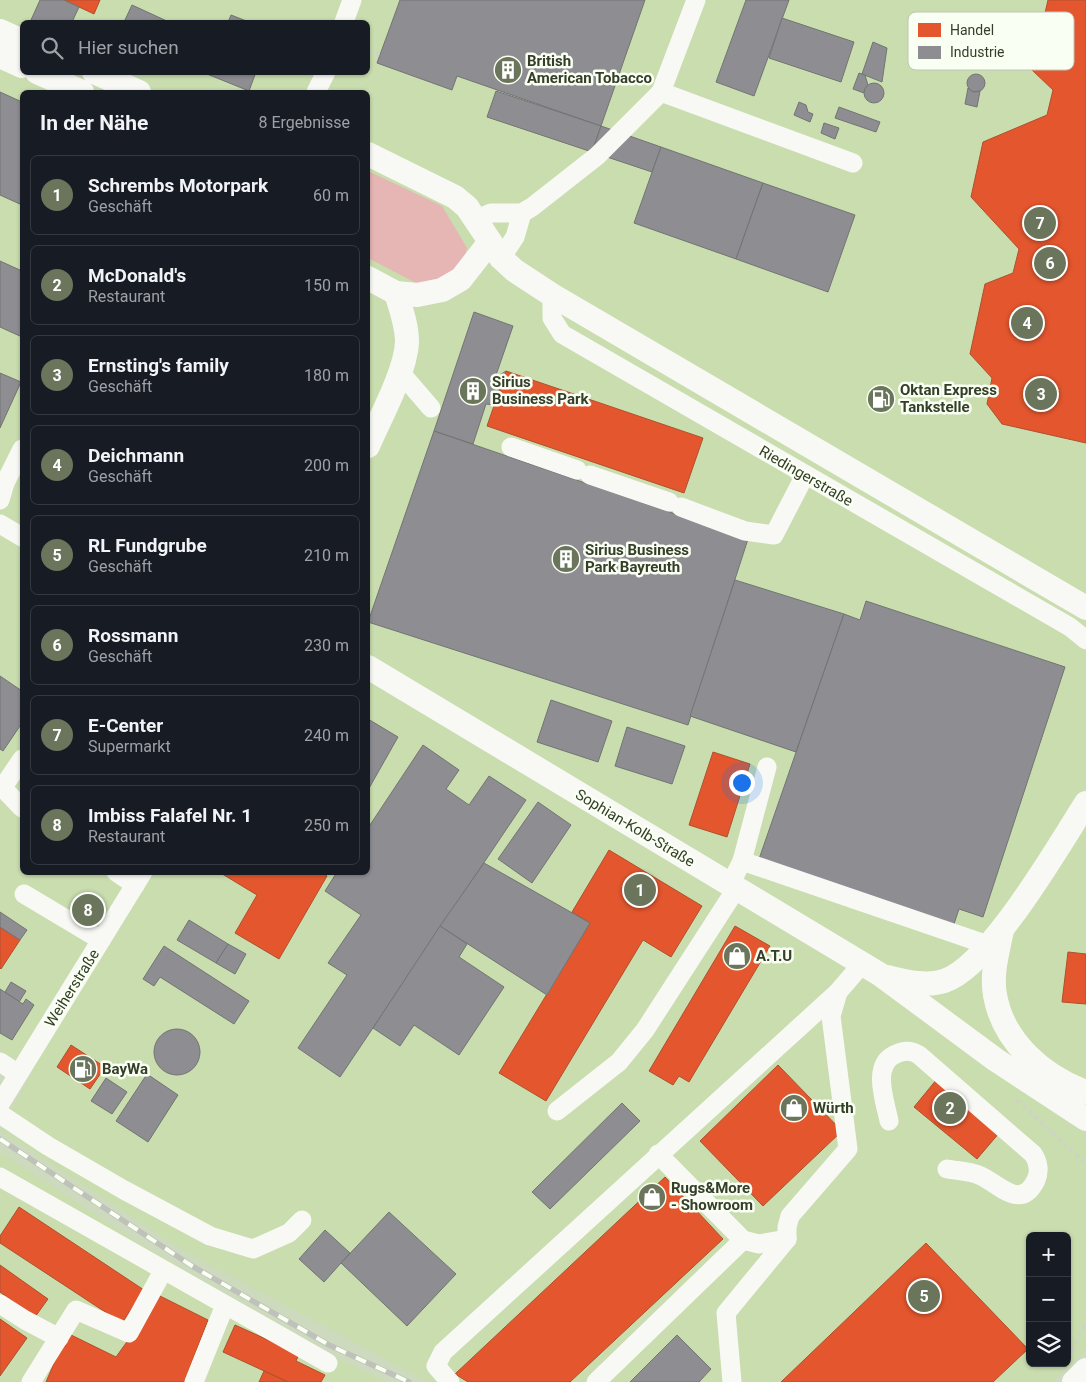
<!DOCTYPE html>
<html lang="de">
<head>
<meta charset="utf-8">
<style>
	:root { --surface:#171b24; --page:#20242c; --text:#f1f3f6; --muted:#9ea1a6; --line:#363941; --accent:#6a755c }
	body { margin:0; font-family:Roboto,sans-serif; background:var(--page); color:var(--text) }
	.controls { position:absolute; right:15px; bottom:15px; display:grid; overflow:hidden; border-radius:8px; box-shadow:0 1px 4px #0004 }
	.controls button { width:45px; height:45px; display:grid; place-items:center; padding:0; border:0; border-bottom:1px solid var(--line); background:var(--surface); color:var(--text); font:25px sans-serif }
	.you { position:absolute; left:741px; top:782px; width:18px; height:18px; margin:-12px; border:4px solid #fff; border-radius:50%; background:#1a73e8; box-shadow:0 0 0 8px #1a73e833 }
	.badge { display:grid; place-items:center; width:32px; height:32px; border-radius:50%; background:var(--accent); color:#fff; font-size:16px; font-weight:700 }
	.pin { position:absolute; translate:-50% -50%; border:2px solid #fff; box-shadow:0 1px 5px #0006 }
	.list { margin:0; padding:0; list-style:none }
	h2 { display:flex; justify-content:space-between; align-items:center; height:65px; margin:0; padding:0 20px; font-size:21px }
	h2 small { font-size:16px; font-weight:400; color:var(--muted) }
	.list li { display:grid; grid-template-columns:32px 1fr auto; gap:15px; align-items:center; box-sizing:border-box; height:80px; margin:0 10px 10px; padding:0 10px; border:1px solid var(--line); border-radius:8px }
	.list b { display:block; font-size:19px; white-space:nowrap }
	.list p { margin:0; font-size:16px; white-space:nowrap; color:var(--muted) }
	.list em { font-size:16px; font-style:normal; color:var(--muted) }
	.icon { flex:none; width:28px; height:28px; fill:none; stroke:currentColor; stroke-width:2; stroke-linecap:round; stroke-linejoin:round }
	.map { position:relative; flex:none; width:1086px; height:1382px; overflow:hidden }
	.search { position:absolute; background:var(--surface); box-shadow:0 1px 4px #0004; left:20px; top:20px; width:350px; height:55px; display:flex; align-items:center; gap:12px; box-sizing:border-box; padding:0 18px; border-radius:8px; color:var(--muted); font-size:19px }
	.panel { position:absolute; background:var(--surface); box-shadow:0 1px 4px #0004; left:20px; top:90px; width:350px; height:785px; border-radius:8px }
	.map>svg:first-child { display:block }
	.built { fill:#c9ddaf; fill-rule:evenodd }
	.green { fill:#e5b6b3 }
	.shops { fill:#e4572e; stroke:#af502c }
	.industry { fill:#8d8d92; stroke:#727572 }
	.lines { fill:none; stroke-linecap:round; stroke-linejoin:round }
	.path { stroke:#ced2c9; stroke-width:3; stroke-dasharray:4 4; stroke-linecap:butt }
	.minor { stroke:#f8f9f5; stroke-width:19 }
	.major { stroke:#f8f9f5; stroke-width:24 }
	.rail-casing { stroke:#bfc2ba; stroke-width:5.5 }
	.rail { stroke:#fafff4; stroke-width:4; stroke-dasharray:11; stroke-linecap:butt }
	.labels { text-anchor:middle; dominant-baseline:central; stroke-width:5; stroke-linejoin:round; paint-order:stroke }
	.poi-label { font-size:15px; font-weight:bold; fill:#343e28; stroke:#fafff4; text-anchor:start }
	.street-label { font-size:15px; fill:#343e28; stroke:#fafff4 }
	.key { fill:#fafff4; stroke:#bfc5b7; stroke-width:1 }
	.key-label { font-size:14px; fill:#343e28 }
</style>
</head>
<body>
<div class="map">
<svg width="1086" height="1382" viewBox="0 0 1086 1382">
	<rect width="100%" height="100%" fill="#cddabd"/>
	<g class="built">
		<path d="M0,0H1086V1350L1052,1382H428L181,1249L0,1130L33,1072L0,1050ZM22,22H368V72H22ZM22,92H368V872H22ZM1030,1236H1067V1363H1030Z"/>
		<path d="M0,1152L142,1245L337,1358L387,1382H0Z"/>
	</g>
	<path class="green" d="M368,171L442,206L467,248L462,267L449,283H416L368,258Z"/>
	<g class="shops">
		<path d="M64,0H100L94,14Z"/>
		<path d="M1048,0H1086V443L1002,424L987,404L992,378L970,354L985,284L1013,273L1019,249L971,197L983,142L1047,115L1053,90L1032,70Z"/>
		<path d="M506,371L703,438L684,493L487,426Z"/>
		<path d="M713,752L750,764L727,837L689,825Z"/>
		<path d="M609,850L702,906L671,957L643,940L546,1101L499,1073L590,923L572,912Z"/>
		<path d="M219,872H320L327,876L279,959L235,933L257,895Z"/>
		<path d="M89,895L101,902L86,925L75,918Z"/>
		<path d="M735,926L770,946L689,1082L679,1076L673,1085L649,1071Z"/>
		<path d="M0,927L20,940L1,969L0,968Z"/>
		<path d="M1068,952L1086,954V1004L1062,1002Z"/>
		<path d="M71,1045L105,1067L90,1089L57,1067Z"/>
		<path d="M778,1065L842,1131L763,1206L700,1141Z"/>
		<path d="M937,1079L1000,1132L977,1159L914,1107Z"/>
		<path d="M665,1177L723,1239L570,1382H468L455,1374Z"/>
		<path d="M19,1207L144,1290L122,1323L0,1243V1236Z"/>
		<path d="M926,1243L1028,1349L993,1382H781Z"/>
		<path d="M0,1265L48,1299L35,1317L0,1292Z"/>
		<path d="M160,1296L208,1320L184,1382H46L67,1333L116,1357Z"/>
		<path d="M0,1319L27,1338L0,1376Z"/>
		<path d="M235,1325L299,1354L296,1361L325,1375L321,1382H288L223,1352Z"/>
		<path d="M264,1371L288,1382H259Z"/>
	</g>
	<g class="industry">
		<path d="M40,0H64L79,7L72,22H38L31,20Z"/>
		<path d="M400,0H645L601,126L457,76L452,90L377,63Z"/>
		<path d="M746,0H789L754,96L716,82Z"/>
		<path d="M132,5L169,22H124Z"/>
		<path d="M231,15L249,22H228Z"/>
		<path d="M782,18L854,42L841,82L769,58Z"/>
		<path d="M873,42L887,48L882,82L862,74Z"/>
		<path d="M208,72H256L249,91L207,74Z"/>
		<path d="M859,73L865,75L868,85L864,93L853,89Z"/>
		<circle cx="976" cy="83" r="9"/>
		<circle cx="874" cy="93" r="10"/>
		<path d="M968,88L973,92L980,91L977,107L965,104Z"/>
		<path d="M496,91L601,126L592,152L487,117Z"/>
		<path d="M0,92L22,102V205L0,195Z"/>
		<path d="M799,102L806,105L808,112L813,114L810,122L794,115Z"/>
		<path d="M839,107L880,122L876,132L835,118Z"/>
		<path d="M824,123L839,128L835,139L821,133Z"/>
		<path d="M601,126L661,147L652,172L592,152Z"/>
		<path d="M661,147L763,183L736,259L634,223Z"/>
		<path d="M763,183L855,215L828,292L736,259Z"/>
		<path d="M0,261L22,271V337L0,327Z"/>
		<path d="M474,312L513,326L495,378L506,371L494,405L486,404L473,444L434,431Z"/>
		<path d="M0,373L21,382L0,428Z"/>
		<path d="M434,431L748,539L688,725L368,622Z"/>
		<path d="M735,580L844,614L796,752L690,716Z"/>
		<path d="M866,601L1065,667L983,917L959,909L953,927L759,859L844,614L860,620Z"/>
		<path d="M0,676L22,691V723L3,751L0,749Z"/>
		<path d="M551,700L612,721L598,762L537,742Z"/>
		<path d="M368,719L398,737L368,790Z"/>
		<path d="M627,727L685,746L672,784L615,766Z"/>
		<path d="M423,745L459,770L446,789L469,805L489,776L526,800L340,1077L298,1048L347,975L328,963L361,915L325,891L337,872H368V828Z"/>
		<path d="M538,802L571,825L532,883L498,859Z"/>
		<path d="M484,863L590,923L547,995L440,926Z"/>
		<path d="M0,912L27,930L20,940L0,927Z"/>
		<path d="M189,920L228,944L216,963L177,940Z"/>
		<path d="M440,926L467,944L459,957L504,987L459,1055L414,1025L400,1046L373,1028Z"/>
		<path d="M228,944L246,954L235,974L216,963Z"/>
		<path d="M164,946L249,1001L234,1024L160,977L154,986L143,979Z"/>
		<path d="M11,982L26,991L19,1002L5,992Z"/>
		<path d="M0,989L23,1004L26,999L34,1005L12,1040L0,1033Z"/>
		<circle cx="177" cy="1052" r="23"/>
		<path d="M147,1074L178,1095L148,1142L116,1121Z"/>
		<path d="M106,1078L127,1092L112,1114L91,1101Z"/>
		<path d="M622,1103L640,1121L550,1209L532,1192Z"/>
		<path d="M389,1212L456,1274L407,1326L341,1263Z"/>
		<path d="M325,1230L350,1253L324,1282L299,1259Z"/>
		<path d="M677,1335L711,1369L699,1382H630Z"/>
	</g>
	<g class="lines">
		<g class="path">
			<path d="M368,51L380,55"/>
			<path d="M1017,1100L1086,1164"/>
			<path d="M1069,1358L1086,1322"/>
		</g>
		<g class="minor">
			<path d="M344,22L352,0"/>
			<path d="M316,92L326,72"/>
			<path d="M661,92L696,0"/>
			<path d="M475,220L491,213H522L532,207L597,156L661,92L853,163"/>
			<path d="M501,258L515,237L522,213"/>
			<path d="M552,295V318L562,334L1070,627L1086,640"/>
			<path d="M400,372L431,408"/>
			<path d="M511,447L577,470"/>
			<path d="M590,475L669,502"/>
			<path d="M0,500L5,483L22,449"/>
			<path d="M681,507L745,531L774,535L805,475"/>
			<path d="M0,524L22,537"/>
			<path d="M0,785L22,808"/>
			<path d="M3,787L22,759"/>
			<path d="M742,861L767,767"/>
			<path d="M116,872L135,885"/>
			<path d="M730,885L742,861L988,945"/>
			<path d="M24,894L101,940"/>
			<path d="M0,1062L18,1074"/>
			<path d="M0,1104L143,872"/>
			<path d="M557,1111L619,1062L645,1030L736,889"/>
			<path d="M0,1114L48,1146L124,1190L210,1236L253,1249L289,1233L302,1220"/>
			<path d="M889,1121C885,1101 871,1064 896,1054C904,1050 911,1050 919,1055L1033,1154C1038,1161 1040,1171 1036,1180C1021,1211 1000,1185 981,1176C971,1171 958,1171 947,1169"/>
			<path d="M658,1154L743,1240L759,1244L787,1239"/>
			<path d="M0,1177L328,1363"/>
			<path d="M787,1239V1227L790,1216L848,1149L831,1016L838,992L862,964"/>
			<path d="M0,1304L25,1320L59,1338"/>
			<path d="M31,1382L76,1310L129,1333L163,1271"/>
			<path d="M194,1382L225,1305"/>
			<path d="M450,1382L436,1366L443,1352L838,992"/>
			<path d="M596,1382L743,1240"/>
			<path d="M732,1382L726,1313L787,1239"/>
		</g>
		<g class="major">
			<path d="M0,31L22,41"/>
			<path d="M0,56L22,66"/>
			<path d="M37,72L82,92"/>
			<path d="M94,72L139,92"/>
			<path d="M368,154L455,197L467,207L501,258L514,270L552,295L1086,608"/>
			<path d="M368,278L396,293L417,295L442,290L461,279L489,243"/>
			<path d="M368,446C380,418 406,371 407,342C407,325 401,309 396,293"/>
			<path d="M368,667L881,975L996,1060L1086,1119"/>
			<path d="M1002,930C998,951 991,973 995,995C1003,1042 1043,1076 1086,1092"/>
			<path d="M887,977C904,981 926,987 944,981C989,967 1059,845 1086,803"/>
			<path d="M1074,1382L1086,1370"/>
		</g>
		<defs>
			<path id="rail" d="M0,1139L192,1266L329,1345L409,1382"/>
		</defs>
		<use href="#rail" class="rail-casing"/>
		<use href="#rail" class="rail"/>
	</g>
	<defs>
		<symbol id="building-disc" viewBox="-11 -11 22 22"><circle r="9.5" fill="#6a755c" stroke="#fafff4"/><path d="M-4-6H4V6H1V3H-1V6H-4ZM-2.5-4.3h1.7v1.8h-1.7ZM.8-4.3h1.7v1.8H.8ZM-2.5-1h1.7V.8h-1.7ZM.8-1h1.7V.8H.8Z" fill="#fff"/></symbol>
		<symbol id="fuel-disc" viewBox="-11 -11 22 22"><circle r="9.5" fill="#6a755c" stroke="#fafff4"/><path d="M-5.5-6h7V0h2V4h1.3V-2.5L3-4.5l.8-.8L6-3V5H2.5V1h-1V6h-7ZM-4.2-4.7v3.2H.2V-4.7Z" fill="#fff"/></symbol>
		<symbol id="shop-disc" viewBox="-11 -11 22 22"><circle r="9.5" fill="#6a755c" stroke="#fafff4"/><path d="M-5-2.5h2.3a2.7 3.5 0 0 1 5.4 0H5L5.5 6h-11ZM-1.5-2.5h3a1.5 2.3 0 0 0-3 0Z" fill="#fff"/></symbol>
	</defs>
	<g fill-rule="evenodd">
		<use href="#building-disc" x="492" y="54" width="32" height="32"/>
		<use href="#building-disc" x="457" y="375" width="32" height="32"/>
		<use href="#fuel-disc" x="865" y="383" width="32" height="32"/>
		<use href="#building-disc" x="550" y="543" width="32" height="32"/>
		<use href="#shop-disc" x="721" y="940" width="32" height="32"/>
		<use href="#fuel-disc" x="67" y="1053" width="32" height="32"/>
		<use href="#shop-disc" x="778" y="1092" width="32" height="32"/>
		<use href="#shop-disc" x="636" y="1181" width="32" height="32"/>
	</g>
	<g class="labels">
		<g class="poi-label">
			<text x="527" y="61">British<tspan x="527" dy="17">American Tobacco</tspan></text>
			<text x="492" y="382">Sirius<tspan x="492" dy="17">Business Park</tspan></text>
			<text x="900" y="390">Oktan Express<tspan x="900" dy="17">Tankstelle</tspan></text>
			<text x="585" y="550">Sirius Business<tspan x="585" dy="17">Park Bayreuth</tspan></text>
			<text x="756" y="956">A.T.U</text>
			<text x="102" y="1069">BayWa</text>
			<text x="813" y="1108">Würth</text>
			<text x="671" y="1188">Rugs&amp;More<tspan x="671" dy="17">- Showroom</tspan></text>
		</g>
		<g class="street-label">
			<text transform="translate(806 476) rotate(30)">Riedingerstraße</text>
			<text transform="translate(635 828) rotate(31)">Sophian-Kolb-Straße</text>
			<text transform="translate(72 988) rotate(-58)">Weiherstraße</text>
		</g>
	</g>
	<rect x="908" y="12" width="166" height="58" rx="8" class="key"/>
	<rect x="918" y="23" width="23" height="14" fill="#e4572e"/>
	<rect x="918" y="46" width="23" height="13" fill="#8d8d92"/>
	<g class="key-label">
		<text x="950" y="35">Handel</text>
		<text x="950" y="57">Industrie</text>
	</g>
</svg>
<div class="controls">
<button>+</button>
<button>−</button>
<button><svg class="icon" aria-label="layers" viewBox="0 0 24 24"><path d="M12 4l9 5-9 5-9-5zM3 14l9 5 9-5"/></svg></button>
</div>
<div class="you"></div>
<div class="pin badge" style="left:640px;top:890px">1</div>
<div class="pin badge" style="left:950px;top:1108px">2</div>
<div class="pin badge" style="left:1041px;top:394px">3</div>
<div class="pin badge" style="left:1027px;top:323px">4</div>
<div class="pin badge" style="left:924px;top:1296px">5</div>
<div class="pin badge" style="left:1050px;top:263px">6</div>
<div class="pin badge" style="left:1040px;top:223px">7</div>
<div class="pin badge" style="left:88px;top:910px">8</div>
<div class="search"><svg class="icon" aria-label="search" viewBox="0 0 24 24"><circle cx="10" cy="10" r="6"/><path d="M15 15l6 6"/></svg>Hier suchen</div>
<section class="panel">
<h2>In der Nähe<small>8 Ergebnisse</small></h2>
<ul class="list">
<li><span class="badge">1</span><div><b>Schrembs Motorpark</b><p>Geschäft</p></div><em>60 m</em></li>
<li><span class="badge">2</span><div><b>McDonald's</b><p>Restaurant</p></div><em>150 m</em></li>
<li><span class="badge">3</span><div><b>Ernsting's family</b><p>Geschäft</p></div><em>180 m</em></li>
<li><span class="badge">4</span><div><b>Deichmann</b><p>Geschäft</p></div><em>200 m</em></li>
<li><span class="badge">5</span><div><b>RL Fundgrube</b><p>Geschäft</p></div><em>210 m</em></li>
<li><span class="badge">6</span><div><b>Rossmann</b><p>Geschäft</p></div><em>230 m</em></li>
<li><span class="badge">7</span><div><b>E-Center</b><p>Supermarkt</p></div><em>240 m</em></li>
<li><span class="badge">8</span><div><b>Imbiss Falafel Nr. 1</b><p>Restaurant</p></div><em>250 m</em></li>
</ul>
</section>
</div>
</body>
</html>
